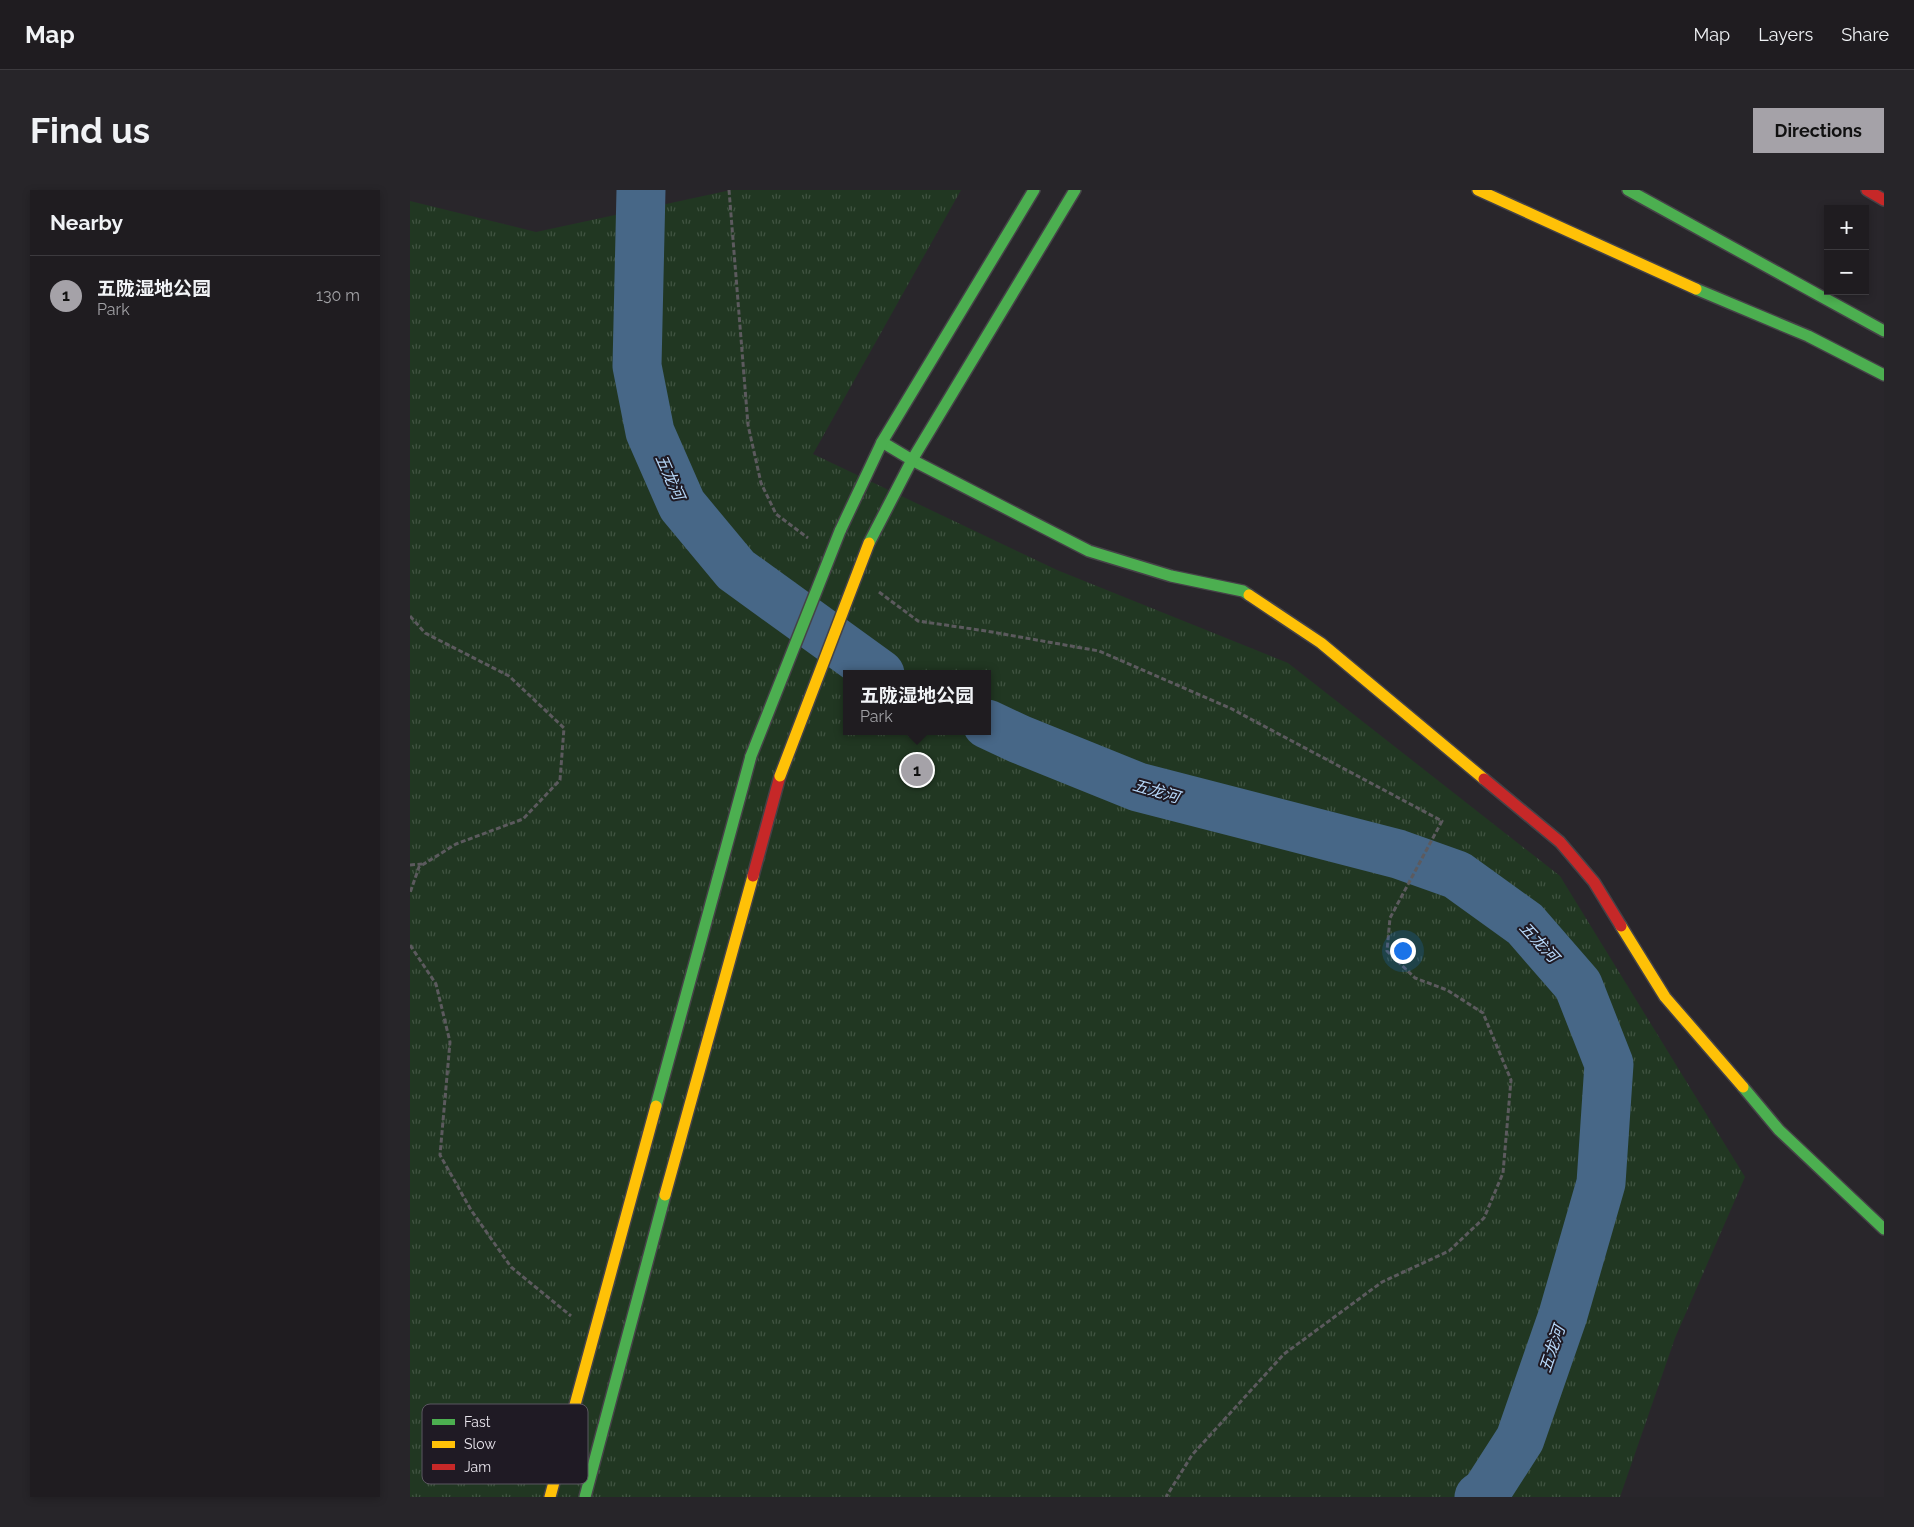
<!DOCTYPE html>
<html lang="en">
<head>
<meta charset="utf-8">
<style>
	:root { --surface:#1f1c20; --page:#272529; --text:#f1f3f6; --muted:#a1a1a5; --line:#3c3a3e; --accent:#a5a2a8 }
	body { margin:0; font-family:Raleway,"Noto Sans SC",sans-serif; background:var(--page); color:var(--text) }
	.controls { position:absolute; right:15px; top:15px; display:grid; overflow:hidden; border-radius:0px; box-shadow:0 2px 8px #0003 }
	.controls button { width:45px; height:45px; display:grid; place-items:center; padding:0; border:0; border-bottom:1px solid var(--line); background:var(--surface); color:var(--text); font:25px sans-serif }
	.you { position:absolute; left:992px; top:760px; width:18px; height:18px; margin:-12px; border:4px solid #fff; border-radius:50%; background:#1a73e8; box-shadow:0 0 0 8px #1a73e833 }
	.badge { display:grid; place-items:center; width:32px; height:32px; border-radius:50%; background:var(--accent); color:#111; font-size:16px; font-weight:700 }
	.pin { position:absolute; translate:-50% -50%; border:2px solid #fff; box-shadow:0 1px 5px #0006 }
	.popup { position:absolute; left:433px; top:480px; width:148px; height:65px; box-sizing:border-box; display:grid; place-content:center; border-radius:0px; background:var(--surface); filter:drop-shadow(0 1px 4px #0005); font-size:16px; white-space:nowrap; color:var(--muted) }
	.popup b { font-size:19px; color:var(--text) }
	.popup::after { content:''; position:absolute; left:50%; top:100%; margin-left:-10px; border:10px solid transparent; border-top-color:var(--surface) }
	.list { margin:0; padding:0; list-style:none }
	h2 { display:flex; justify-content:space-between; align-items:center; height:65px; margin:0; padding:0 20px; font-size:21px }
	h2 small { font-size:16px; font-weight:400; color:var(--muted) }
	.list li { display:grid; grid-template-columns:32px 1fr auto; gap:15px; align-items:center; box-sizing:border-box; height:80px; padding:0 20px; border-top:1px solid var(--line) }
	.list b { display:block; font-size:19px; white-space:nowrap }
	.list p { margin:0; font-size:16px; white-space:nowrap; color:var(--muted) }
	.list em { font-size:16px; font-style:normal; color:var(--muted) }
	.map { position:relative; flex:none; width:1474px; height:1307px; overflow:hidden; border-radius:0px }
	header { display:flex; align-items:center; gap:30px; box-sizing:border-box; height:70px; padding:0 25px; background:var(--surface); border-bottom:1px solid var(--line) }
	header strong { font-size:24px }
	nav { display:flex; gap:28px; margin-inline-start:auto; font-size:18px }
	.intro { display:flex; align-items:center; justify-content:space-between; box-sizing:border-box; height:120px; padding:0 30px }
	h1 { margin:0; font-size:35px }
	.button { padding:12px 22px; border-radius:0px; background:var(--accent); color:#111; font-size:18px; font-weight:700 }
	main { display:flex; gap:30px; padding:0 30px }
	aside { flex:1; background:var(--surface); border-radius:0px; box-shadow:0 2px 8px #0003 }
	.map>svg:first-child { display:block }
	.grass { fill:url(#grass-tufts); fill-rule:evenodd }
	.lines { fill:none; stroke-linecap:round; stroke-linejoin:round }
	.river { stroke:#476787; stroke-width:49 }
	.fast-casing { stroke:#454247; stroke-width:14 }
	.slow-casing { stroke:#454247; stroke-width:14 }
	.jam-casing { stroke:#454247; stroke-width:14 }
	.path { stroke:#5c5a5e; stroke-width:3; stroke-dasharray:5 2.5; stroke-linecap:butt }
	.fast { stroke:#4caf50; stroke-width:11 }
	.slow { stroke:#ffc107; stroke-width:11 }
	.jam { stroke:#c62828; stroke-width:11 }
	.fast-bridge-casing { stroke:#454247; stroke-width:14; stroke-linecap:butt }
	.slow-bridge-casing { stroke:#454247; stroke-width:14; stroke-linecap:butt }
	.fast-bridge { stroke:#4caf50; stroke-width:11 }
	.slow-bridge { stroke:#ffc107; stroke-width:11 }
	.labels { text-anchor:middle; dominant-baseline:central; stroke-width:4; stroke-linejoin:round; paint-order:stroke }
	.water-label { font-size:16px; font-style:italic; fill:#b7d8fa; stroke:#1f1a24 }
	.key { fill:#1f1a24; stroke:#5b5760; stroke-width:1 }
	.key-label { font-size:14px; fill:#e8e4ec }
</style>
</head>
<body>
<header>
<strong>Map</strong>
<nav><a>Map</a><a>Layers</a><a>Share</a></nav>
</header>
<div class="intro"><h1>Find us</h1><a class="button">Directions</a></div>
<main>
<aside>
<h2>Nearby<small></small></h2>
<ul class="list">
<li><span class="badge">1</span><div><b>五陇湿地公园</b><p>Park</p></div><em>130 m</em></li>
</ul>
</aside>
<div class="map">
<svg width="1474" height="1307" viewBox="0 0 1474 1307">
	<defs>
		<pattern id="grass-tufts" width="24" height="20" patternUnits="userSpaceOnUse" patternTransform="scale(1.25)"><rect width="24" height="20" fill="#213722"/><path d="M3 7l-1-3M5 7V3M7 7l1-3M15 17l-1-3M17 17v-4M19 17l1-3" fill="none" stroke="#415442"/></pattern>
	</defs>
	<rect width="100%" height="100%" fill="#29262b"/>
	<path class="grass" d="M321,0H551L403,264L647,380L878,473L1150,686L1335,987L1265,1148L1210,1307H0V11L126,42ZM437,484H577V541H437Z"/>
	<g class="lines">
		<g class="river">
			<path d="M231,0L227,176L240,242L272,315L326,380L470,484"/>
			<path d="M577,534L609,549L728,597L988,664L1047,685L1115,734L1168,795L1199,874L1191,993L1153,1125L1110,1249L1076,1302L1069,1307"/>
		</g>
		<defs>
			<g id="fast">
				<path d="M1218,0L1474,141"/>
				<path d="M1286,99L1398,146L1474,185"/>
				<path d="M472,252L502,270L679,361L761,386L833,401L839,405"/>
				<path d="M430,341L472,252L624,0"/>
				<path d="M459,353L502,270L665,0"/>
				<path d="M1333,897L1369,940L1474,1039"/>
				<path d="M246,916L341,566"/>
				<path d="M175,1307L255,1005"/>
			</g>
			<g id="slow">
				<path d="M1068,0L1286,99"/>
				<path d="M839,405L911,453L1074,589"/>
				<path d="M1211,736L1255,807L1333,897"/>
				<path d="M255,1005L343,686"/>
				<path d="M140,1307L246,916"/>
			</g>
			<g id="jam">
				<path d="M1457,0L1474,10"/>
				<path d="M1074,589L1150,652L1184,692L1211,736"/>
				<path d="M343,686L370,586"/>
			</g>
		</defs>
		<use href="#fast" class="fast-casing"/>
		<use href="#slow" class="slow-casing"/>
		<use href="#jam" class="jam-casing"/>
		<g class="path">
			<path d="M319,0L338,235L351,293L366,324L398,348"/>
			<path d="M469,402L508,431L576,441L689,461L820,518L1032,631L980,728L977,761L1005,788L1037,800L1073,823L1101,890L1093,983L1074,1028L1039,1061L972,1092L874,1164L782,1265L756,1307"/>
			<path d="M0,426L15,443L99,486L154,538L150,590L113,629L46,654L9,677L0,703"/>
			<path d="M0,675L12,674"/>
			<path d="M0,755L26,794L40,852L30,965L61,1020L101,1077L161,1126"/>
		</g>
		<use href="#fast" class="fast"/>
		<use href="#slow" class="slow"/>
		<use href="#jam" class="jam"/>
		<defs>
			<path id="fast-bridge" d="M341,566L430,341"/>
			<path id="slow-bridge" d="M370,586L459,353"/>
		</defs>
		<use href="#fast-bridge" class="fast-bridge-casing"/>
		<use href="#slow-bridge" class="slow-bridge-casing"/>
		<use href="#fast-bridge" class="fast-bridge"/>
		<use href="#slow-bridge" class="slow-bridge"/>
	</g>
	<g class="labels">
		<g class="water-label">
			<text transform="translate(260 287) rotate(66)">五龙河</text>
			<text transform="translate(746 601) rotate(16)">五龙河</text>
			<text transform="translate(1129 752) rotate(47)">五龙河</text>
			<text transform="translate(1142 1159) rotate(-71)">五龙河</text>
		</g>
	</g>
	<rect x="12" y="1214" width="166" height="80" rx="8" class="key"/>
	<rect x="22" y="1229" width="23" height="6" fill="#4caf50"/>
	<rect x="22" y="1251" width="23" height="7" fill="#ffc107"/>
	<rect x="22" y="1274" width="23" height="6" fill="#c62828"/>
	<g class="key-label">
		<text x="54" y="1237">Fast</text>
		<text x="54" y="1259">Slow</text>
		<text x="54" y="1282">Jam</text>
	</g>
</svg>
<div class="controls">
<button>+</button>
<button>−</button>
</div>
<div class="you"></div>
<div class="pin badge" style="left:507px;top:580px">1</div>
<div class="popup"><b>五陇湿地公园</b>Park</div>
</div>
</main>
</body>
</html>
